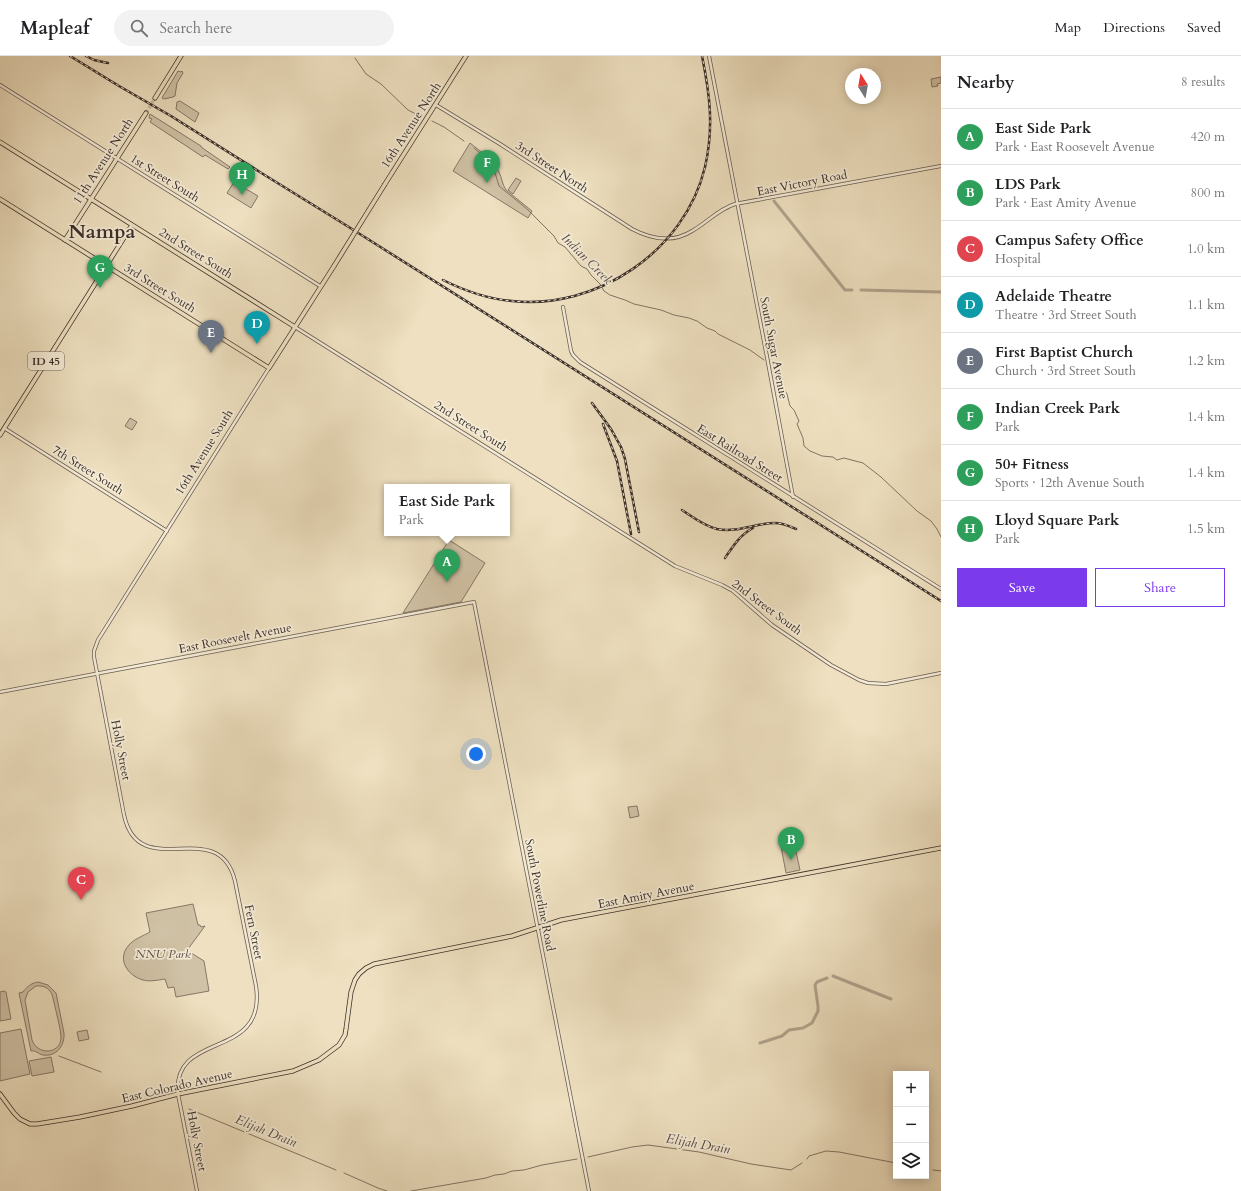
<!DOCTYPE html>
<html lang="en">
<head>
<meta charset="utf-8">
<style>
	:root { --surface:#fff; --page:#f2f2f2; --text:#202124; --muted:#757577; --line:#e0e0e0; --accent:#7c3aed }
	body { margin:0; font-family:Cardo,serif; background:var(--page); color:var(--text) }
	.controls { position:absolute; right:12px; bottom:12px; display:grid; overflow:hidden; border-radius:0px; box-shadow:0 2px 10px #0003 }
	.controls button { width:36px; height:36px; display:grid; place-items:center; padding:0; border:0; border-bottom:1px solid var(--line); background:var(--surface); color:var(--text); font:20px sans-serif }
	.compass { position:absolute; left:845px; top:12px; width:36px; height:36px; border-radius:50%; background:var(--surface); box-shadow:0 2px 10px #0003; rotate:349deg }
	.you { position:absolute; left:476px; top:698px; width:14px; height:14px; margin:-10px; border:3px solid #fff; border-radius:50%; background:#1a73e8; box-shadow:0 0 0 6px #1a73e833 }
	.badge { display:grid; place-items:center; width:26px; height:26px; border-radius:50%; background:var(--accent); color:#fff; font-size:13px; font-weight:700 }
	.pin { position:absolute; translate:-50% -33px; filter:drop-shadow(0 1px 2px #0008) }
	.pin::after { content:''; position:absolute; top:21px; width:14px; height:12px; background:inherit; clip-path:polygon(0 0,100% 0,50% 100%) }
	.popup { position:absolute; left:384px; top:428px; width:126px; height:52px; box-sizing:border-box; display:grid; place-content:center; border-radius:0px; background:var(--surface); filter:drop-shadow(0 1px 3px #0005); font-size:13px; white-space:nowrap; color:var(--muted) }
	.popup b { font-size:15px; color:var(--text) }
	.popup::after { content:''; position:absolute; left:50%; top:100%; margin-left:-8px; border:8px solid transparent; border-top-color:var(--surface) }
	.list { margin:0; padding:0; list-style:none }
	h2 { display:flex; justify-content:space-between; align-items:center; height:52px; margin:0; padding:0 16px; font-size:17px }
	h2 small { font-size:13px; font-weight:400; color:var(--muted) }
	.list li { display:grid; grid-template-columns:26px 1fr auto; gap:12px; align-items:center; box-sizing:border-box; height:56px; padding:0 16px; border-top:1px solid var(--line) }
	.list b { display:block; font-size:15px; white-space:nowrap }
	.list p { margin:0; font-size:13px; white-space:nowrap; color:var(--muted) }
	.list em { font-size:13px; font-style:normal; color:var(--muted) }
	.actions { display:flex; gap:8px; padding:12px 16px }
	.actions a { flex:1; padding:9px 0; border:1px solid var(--accent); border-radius:0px; text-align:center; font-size:14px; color:var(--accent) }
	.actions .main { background:var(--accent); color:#fff }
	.icon { flex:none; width:22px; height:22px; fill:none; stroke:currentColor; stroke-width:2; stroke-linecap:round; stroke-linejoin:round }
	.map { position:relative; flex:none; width:941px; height:1135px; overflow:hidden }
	header { display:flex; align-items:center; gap:24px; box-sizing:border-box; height:56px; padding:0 20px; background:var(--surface); border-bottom:1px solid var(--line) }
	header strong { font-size:19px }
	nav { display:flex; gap:22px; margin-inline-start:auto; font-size:14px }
	.search { width:280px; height:36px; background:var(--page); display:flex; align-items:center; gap:10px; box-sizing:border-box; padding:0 14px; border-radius:22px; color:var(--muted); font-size:15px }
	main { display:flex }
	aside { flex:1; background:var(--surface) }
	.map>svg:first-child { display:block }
	.green { fill:#d0c2a6; stroke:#867868; fill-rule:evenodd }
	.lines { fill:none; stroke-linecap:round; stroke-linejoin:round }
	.stream { stroke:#827565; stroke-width:1 }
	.canal { stroke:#b1a48d; stroke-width:3 }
	.major-tunnel { stroke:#cabda2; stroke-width:3.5; stroke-dasharray:3.5 2; stroke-linecap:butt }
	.minor-casing { stroke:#685b50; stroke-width:4 }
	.major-casing { stroke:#3b2f2a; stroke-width:5 }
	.minor { stroke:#f4ebd6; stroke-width:2.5 }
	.major { stroke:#eee0c0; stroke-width:3.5 }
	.rail-casing { stroke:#3b2f2a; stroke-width:2.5 }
	.rail { stroke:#f4ebd6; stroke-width:1; stroke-dasharray:3; stroke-linecap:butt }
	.major-bridge-casing { stroke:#3b2f2a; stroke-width:5; stroke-linecap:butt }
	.major-bridge { stroke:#eee0c0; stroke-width:3.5 }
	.labels { text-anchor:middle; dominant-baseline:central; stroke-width:3.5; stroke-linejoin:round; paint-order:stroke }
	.shield { fill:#f4ebd6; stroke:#72675e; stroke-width:1 }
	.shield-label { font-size:11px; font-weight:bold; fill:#3b2f2a }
	.street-label { font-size:12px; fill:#3b2f2a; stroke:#f4ebd6 }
	.park-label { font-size:12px; font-style:italic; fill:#594c43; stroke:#f4ebd6 }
	.water-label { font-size:13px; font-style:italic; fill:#584c43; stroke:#f4ebd6 }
	.town-label { font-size:20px; font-weight:bold; fill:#3b2f2a; stroke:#f4ebd6 }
</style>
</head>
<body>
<header>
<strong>Mapleaf</strong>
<div class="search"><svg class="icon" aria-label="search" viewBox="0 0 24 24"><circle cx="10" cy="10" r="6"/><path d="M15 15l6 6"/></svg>Search here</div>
<nav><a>Map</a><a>Directions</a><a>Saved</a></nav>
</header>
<main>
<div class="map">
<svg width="941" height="1135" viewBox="0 0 941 1135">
	<rect width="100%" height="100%" fill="#eee0c0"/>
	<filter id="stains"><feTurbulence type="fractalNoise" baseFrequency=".005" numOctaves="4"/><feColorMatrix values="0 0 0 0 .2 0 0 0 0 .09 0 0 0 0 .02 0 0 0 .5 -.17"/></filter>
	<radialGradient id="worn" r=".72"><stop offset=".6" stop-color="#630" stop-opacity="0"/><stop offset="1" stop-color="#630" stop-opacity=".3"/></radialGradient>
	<g class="green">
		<path d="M178,15L181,16L182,15L183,17L177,27L175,40L173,41L164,43L162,42Z"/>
		<path d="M941,21V27L937,28L938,30L932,31L931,23Z"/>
		<path d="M180,45L199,57L195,66L176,53L177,46Z"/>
		<path d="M150,58L201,90V91L230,111L228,113L205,99L203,101L150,66L152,63L149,62Z"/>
		<path d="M470,87C481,96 493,103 499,116C502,122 502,128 506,134L532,155L528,162L453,115Z"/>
		<path d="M516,122L521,125L513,138L508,134Z"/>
		<path d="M234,126L258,140L251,152L227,137Z"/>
		<path d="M130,362L137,366L132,374L125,370Z"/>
		<path d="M449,484L485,507L461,546L403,557Z"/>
		<path d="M637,750L639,760L630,762L628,751Z"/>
		<path d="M792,777L800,814L786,817L779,780Z"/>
		<path d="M193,848L198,869H200L201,871L205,870L188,893V895L204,905L209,935L176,941L174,931L168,932L165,923C158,924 150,926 143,924C128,920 116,903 129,889C134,883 143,880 150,876L146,857Z"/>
		<path d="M38,926L48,929L56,937L64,977C65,990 56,1001 43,999C38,998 36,994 31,995L19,937L23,936C27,931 31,927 38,926ZM36,930C45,929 51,933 53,942C55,952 61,973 61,982C60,999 37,999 32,984L25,944L28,936Z"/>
		<path d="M4,935L6,936L11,963L0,965V936Z"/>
		<path d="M21,973L30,1018L0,1025V977Z"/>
		<path d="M87,974L89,983L79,985L77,976Z"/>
		<path d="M51,1001L54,1016L32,1020L29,1005Z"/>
	</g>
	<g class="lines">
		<g class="stream">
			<path d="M355,2L366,18L381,28L408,54L420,60"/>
			<path d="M432,65L444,71L464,85"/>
			<path d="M474,92L486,102L492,109L496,120L499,130L527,153L554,180L558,187L565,191L581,210L587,213L591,219L600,228L604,235L610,239L625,244L634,248L661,254L674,259L689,262L697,265L707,272L715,275L718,278L750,294L764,304"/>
			<path d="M775,309L782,322V330L787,338L790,350L794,354L799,365L797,368L803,382L804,390L810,395L822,400L833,401L837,404L844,402L863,407L881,421L917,455L931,465L937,473L941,481"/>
			<path d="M59,1000L101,1016"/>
			<path d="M189,1053L336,1114"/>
			<path d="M588,1101L632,1091L648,1089L699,1096L751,1108L791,1114L802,1107"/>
			<path d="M807,1103L809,1100L826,1095L839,1096L896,1107"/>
			<path d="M933,1114L941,1115"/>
			<path d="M344,1117L378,1132L387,1135"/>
			<path d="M411,1135L486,1122L495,1119L504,1118L512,1115L524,1114L542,1109L577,1103"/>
		</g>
		<g class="canal">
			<path d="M769,138L771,140"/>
			<path d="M774,145L845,234H852"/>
			<path d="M861,234L941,236"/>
			<path d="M833,920L891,943"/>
			<path d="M760,987L782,980L789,974L803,972L812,967L818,955V950L815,929L817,926L827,922"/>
		</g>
		<path class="major-tunnel" d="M146,57L155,42"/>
		<defs>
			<g id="minor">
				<path d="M709,0L767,301L793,441"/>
				<path d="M0,29L320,230"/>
				<path d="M436,49L500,88L632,173C651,183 673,187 692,175C708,166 717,154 735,148L941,110"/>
				<path d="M563,251L571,295L573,299L580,306L941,533"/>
				<path d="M295,271L675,510L722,529L733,535L772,569L831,609L859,624L868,627L886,628L941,617"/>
				<path d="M4,372L167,475"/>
				<path d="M0,636L474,546L589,1135"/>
				<path d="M197,1135L178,1038C172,973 267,1006 256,930L235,825C218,757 139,829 124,759L94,601V595L98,584L269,312"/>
			</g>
			<g id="major">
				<path d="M155,42L181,0"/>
				<path d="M0,86L295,271"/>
				<path d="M385,128L466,0"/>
				<path d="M0,143L269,312L334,210"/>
				<path d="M65,184L146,57"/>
				<path d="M0,379L132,169"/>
				<path d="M0,1038L14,1057L20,1063L30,1068H37L80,1061L132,1050L178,1038L293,1015L319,1004L339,989L345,979L346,973L351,936L355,924L359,918L366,912L374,908L512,880L561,864L941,792"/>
			</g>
		</defs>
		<use href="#minor" class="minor-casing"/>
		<use href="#major" class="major-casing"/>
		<use href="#minor" class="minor"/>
		<use href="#major" class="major"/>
		<defs>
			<g id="rail">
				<path d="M70,0L119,30L171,60L263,118L344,168L941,545"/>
				<path d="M86,0L94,4L108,7"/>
				<path d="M443,224C465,235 488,243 512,245C597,254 685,195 705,111C714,72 710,39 702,0"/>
				<path d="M592,347L611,373L621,391L625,403L639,476"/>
				<path d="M603,368L617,405L631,478"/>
				<path d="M682,454C693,461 704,470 717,473C737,477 756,467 775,467C783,467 789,470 796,473"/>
				<path d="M725,502C733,490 740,479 753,472"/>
			</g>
		</defs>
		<use href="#rail" class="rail-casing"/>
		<use href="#rail" class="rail"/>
		<defs>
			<path id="major-bridge" d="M334,210L385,128"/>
		</defs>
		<use href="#major-bridge" class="major-bridge-casing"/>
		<use href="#major-bridge" class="major-bridge"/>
	</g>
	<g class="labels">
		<rect class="shield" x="28" y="296" width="36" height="18" rx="3"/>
		<g class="shield-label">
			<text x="46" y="305">ID 45</text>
		</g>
		<g class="street-label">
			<text transform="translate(411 69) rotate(-57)">16th Avenue North</text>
			<text transform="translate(103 105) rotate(-57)">11th Avenue North</text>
			<text transform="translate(552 111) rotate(33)">3rd Street North</text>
			<text transform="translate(165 122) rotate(32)">1st Street South</text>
			<text transform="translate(802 127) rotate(-11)">East Victory Road</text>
			<text transform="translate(196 197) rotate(32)">2nd Street South</text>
			<text transform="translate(160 232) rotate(32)">3rd Street South</text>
			<text transform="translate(774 292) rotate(79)">South Sugar Avenue</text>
			<text transform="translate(471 370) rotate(32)">2nd Street South</text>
			<text transform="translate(204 396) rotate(-58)">16th Avenue South</text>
			<text transform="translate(740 397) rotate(32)">East Railroad Street</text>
			<text transform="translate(88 414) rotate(32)">7th Street South</text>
			<text transform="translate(767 551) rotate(37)">2nd Street South</text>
			<text transform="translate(235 582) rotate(-11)">East Roosevelt Avenue</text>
			<text transform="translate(121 694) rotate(79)">Holly Street</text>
			<text transform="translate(540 839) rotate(79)">South Powerline Road</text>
			<text transform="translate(646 839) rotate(-11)">East Amity Avenue</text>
			<text transform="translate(254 876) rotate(79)">Fern Street</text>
			<text transform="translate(177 1030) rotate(-13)">East Colorado Avenue</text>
			<text transform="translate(197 1085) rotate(79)">Holly Street</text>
		</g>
		<g class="park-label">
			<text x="163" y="898">NNU Park</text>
		</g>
		<g class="water-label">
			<text transform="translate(587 203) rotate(45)">Indian Creek</text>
			<text transform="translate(266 1075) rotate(22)">Elijah Drain</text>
			<text transform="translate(698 1088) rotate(10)">Elijah Drain</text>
		</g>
		<g class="town-label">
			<text x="102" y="175">Nampa</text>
		</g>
	</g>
	<rect width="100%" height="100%" filter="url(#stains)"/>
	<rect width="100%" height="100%" fill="url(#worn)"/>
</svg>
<div class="controls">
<button>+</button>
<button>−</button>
<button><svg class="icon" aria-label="layers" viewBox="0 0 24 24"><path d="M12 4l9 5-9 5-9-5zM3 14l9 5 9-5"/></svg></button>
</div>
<svg class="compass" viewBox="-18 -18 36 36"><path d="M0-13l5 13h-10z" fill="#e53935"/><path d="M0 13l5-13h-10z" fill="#757577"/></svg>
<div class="you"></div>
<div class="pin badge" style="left:447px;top:526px;background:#2e9e5b">A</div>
<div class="popup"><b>East Side Park</b>Park</div>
<div class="pin badge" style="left:791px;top:804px;background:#2e9e5b">B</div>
<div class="pin badge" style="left:81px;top:844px;background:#e0444e">C</div>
<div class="pin badge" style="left:257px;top:288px;background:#0f9aa8">D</div>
<div class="pin badge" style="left:211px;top:297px;background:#6b7280">E</div>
<div class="pin badge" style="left:487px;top:127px;background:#2e9e5b">F</div>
<div class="pin badge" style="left:100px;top:232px;background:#2e9e5b">G</div>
<div class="pin badge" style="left:242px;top:139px;background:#2e9e5b">H</div>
</div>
<aside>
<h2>Nearby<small>8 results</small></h2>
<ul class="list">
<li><span class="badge" style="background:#2e9e5b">A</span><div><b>East Side Park</b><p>Park · East Roosevelt Avenue</p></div><em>420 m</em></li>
<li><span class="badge" style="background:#2e9e5b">B</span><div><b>LDS Park</b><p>Park · East Amity Avenue</p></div><em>800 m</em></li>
<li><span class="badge" style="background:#e0444e">C</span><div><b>Campus Safety Office</b><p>Hospital</p></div><em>1.0 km</em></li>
<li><span class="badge" style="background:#0f9aa8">D</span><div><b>Adelaide Theatre</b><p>Theatre · 3rd Street South</p></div><em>1.1 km</em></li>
<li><span class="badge" style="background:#6b7280">E</span><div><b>First Baptist Church</b><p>Church · 3rd Street South</p></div><em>1.2 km</em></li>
<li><span class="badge" style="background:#2e9e5b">F</span><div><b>Indian Creek Park</b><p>Park</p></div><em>1.4 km</em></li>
<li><span class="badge" style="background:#2e9e5b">G</span><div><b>50+ Fitness</b><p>Sports · 12th Avenue South</p></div><em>1.4 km</em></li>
<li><span class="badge" style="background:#2e9e5b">H</span><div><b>Lloyd Square Park</b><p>Park</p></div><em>1.5 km</em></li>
</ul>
<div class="actions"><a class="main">Save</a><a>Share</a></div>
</aside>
</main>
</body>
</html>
